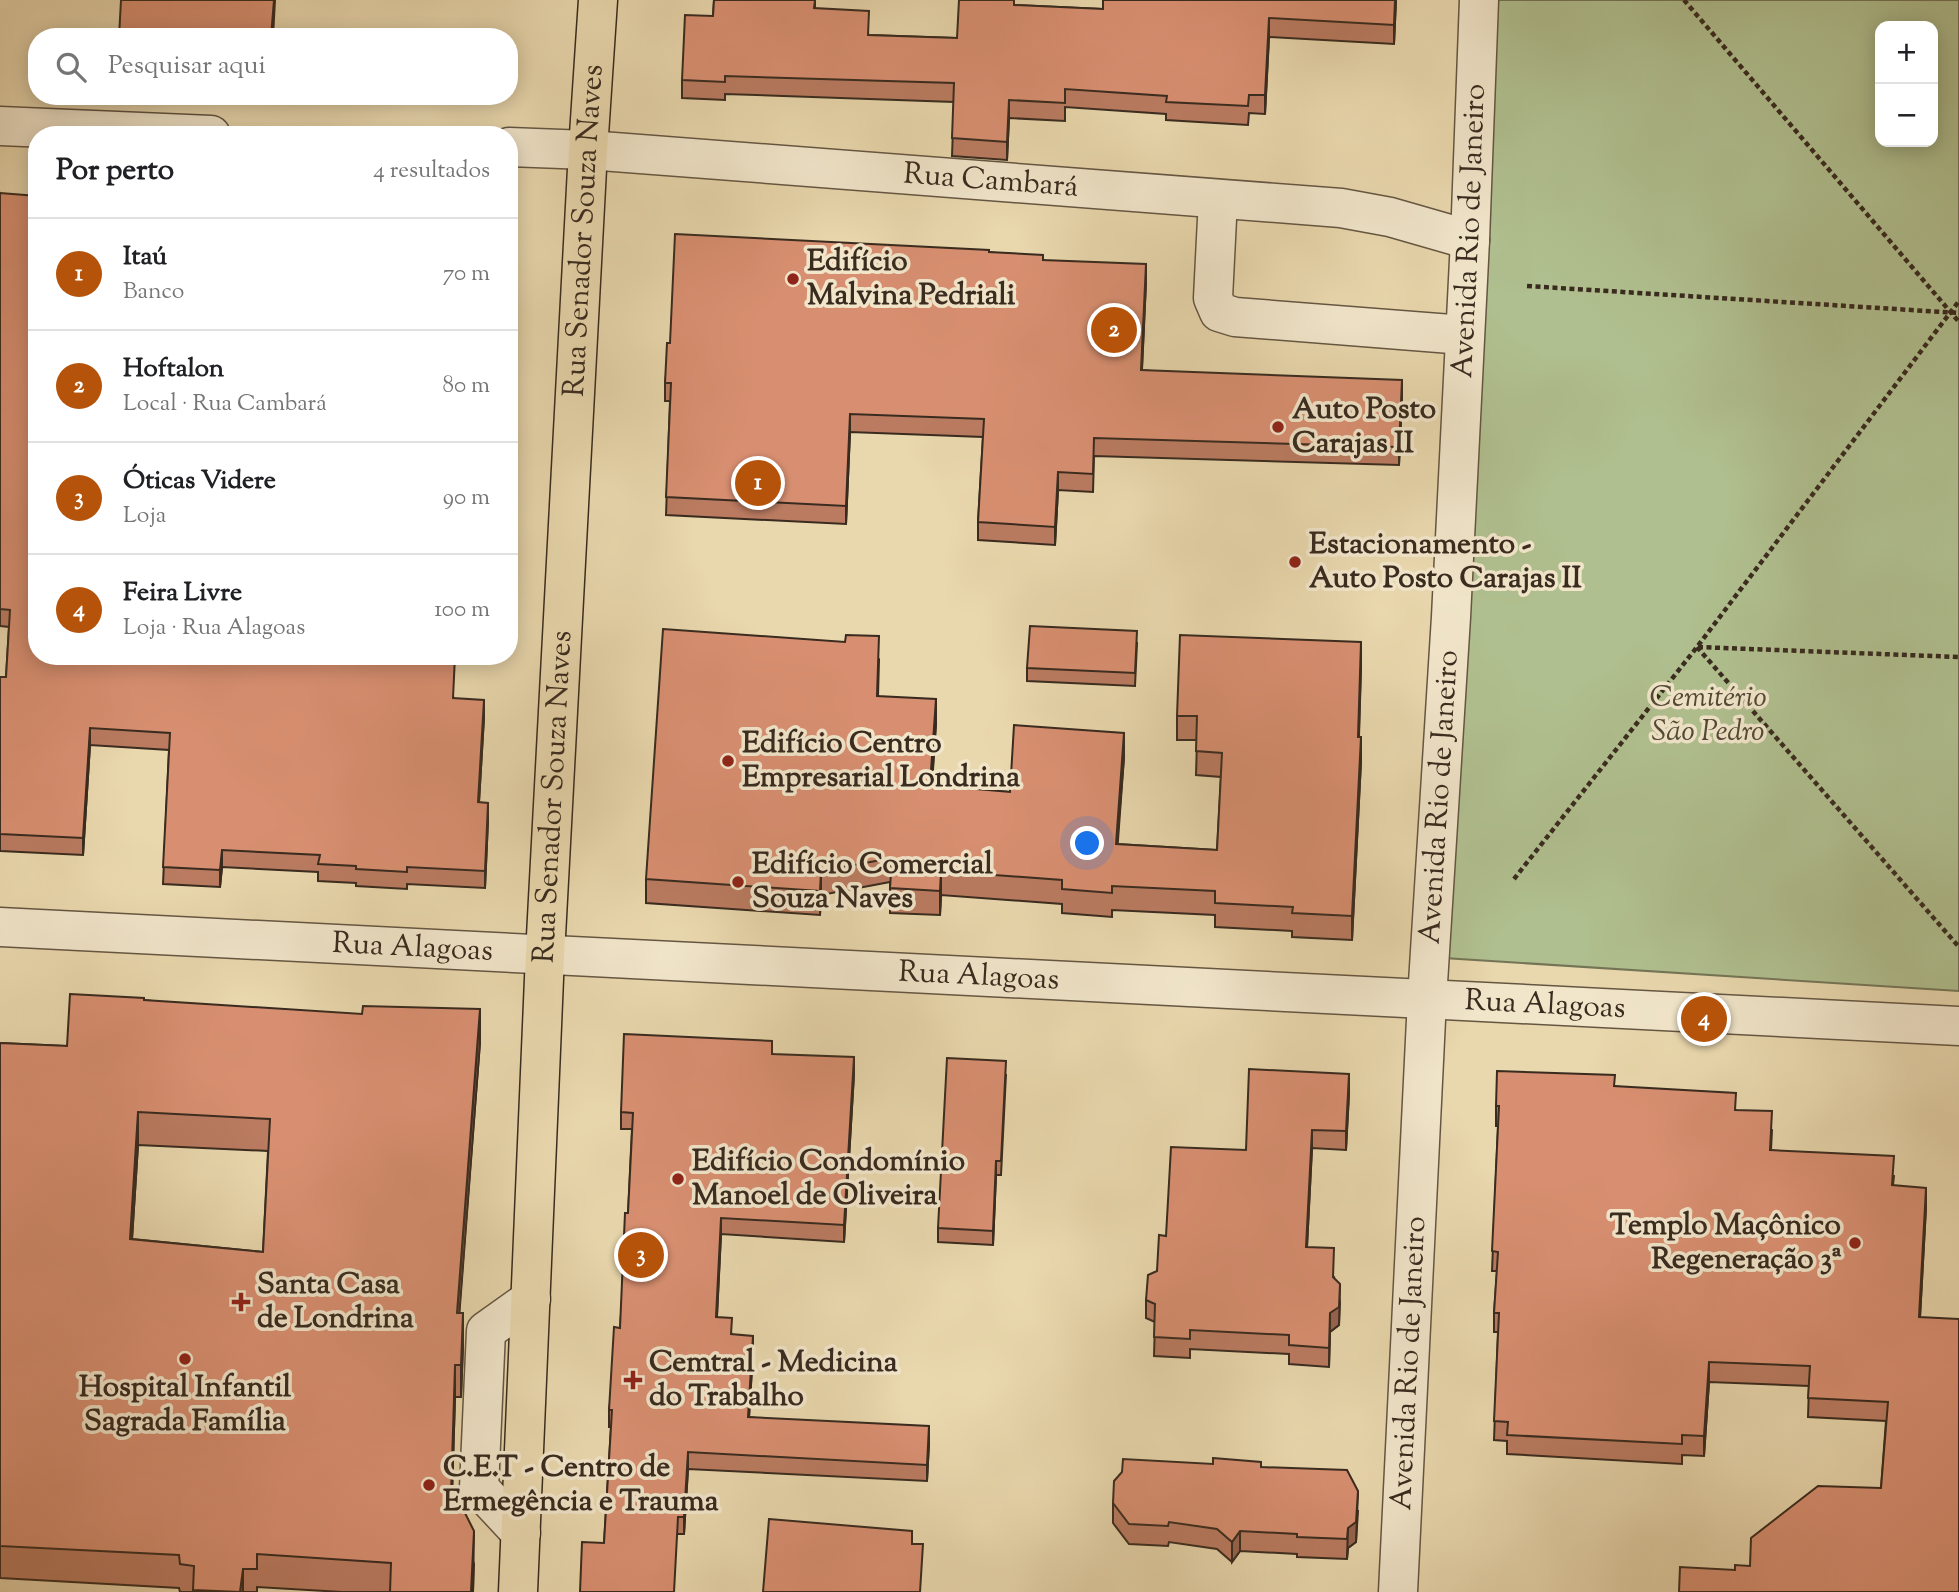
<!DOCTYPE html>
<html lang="pt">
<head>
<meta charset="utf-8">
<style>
	:root { --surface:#fff; --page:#f2f2f2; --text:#202124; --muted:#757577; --line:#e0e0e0; --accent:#b45309 }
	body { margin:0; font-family:"Sorts Mill Goudy",serif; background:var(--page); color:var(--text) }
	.controls { position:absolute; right:21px; top:21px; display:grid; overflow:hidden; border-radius:14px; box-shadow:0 4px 18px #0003 }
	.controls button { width:63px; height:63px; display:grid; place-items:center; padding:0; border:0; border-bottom:2px solid var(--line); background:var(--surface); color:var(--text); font:35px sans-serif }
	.you { position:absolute; left:1088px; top:844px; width:24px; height:24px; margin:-18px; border:5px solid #fff; border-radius:50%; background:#1a73e8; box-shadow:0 0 0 10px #1a73e833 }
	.badge { display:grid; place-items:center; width:46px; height:46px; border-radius:50%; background:var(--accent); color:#fff; font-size:23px; font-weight:700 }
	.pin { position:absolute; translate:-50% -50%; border:4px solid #fff; box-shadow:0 2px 7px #0006 }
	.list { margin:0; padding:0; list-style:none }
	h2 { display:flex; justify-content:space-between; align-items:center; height:91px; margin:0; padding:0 28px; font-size:30px }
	h2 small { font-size:23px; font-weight:400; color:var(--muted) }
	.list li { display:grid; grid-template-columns:46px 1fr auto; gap:21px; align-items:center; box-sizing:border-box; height:112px; padding:0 28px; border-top:2px solid var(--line) }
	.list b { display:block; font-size:26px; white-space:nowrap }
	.list p { margin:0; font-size:23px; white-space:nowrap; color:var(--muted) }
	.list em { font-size:23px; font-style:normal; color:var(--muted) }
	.icon { flex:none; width:38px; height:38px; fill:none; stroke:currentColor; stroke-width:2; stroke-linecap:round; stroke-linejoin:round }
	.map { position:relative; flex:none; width:1959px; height:1592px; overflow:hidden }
	.search { position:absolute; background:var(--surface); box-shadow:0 4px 18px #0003; left:28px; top:28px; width:490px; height:77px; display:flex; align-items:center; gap:18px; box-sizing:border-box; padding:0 24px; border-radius:28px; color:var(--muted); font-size:26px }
	.panel { position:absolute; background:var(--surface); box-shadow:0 4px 18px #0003; left:28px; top:126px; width:490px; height:539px; border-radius:28px }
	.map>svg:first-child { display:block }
	.green { fill:#b0bf8f; stroke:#747557; stroke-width:2; fill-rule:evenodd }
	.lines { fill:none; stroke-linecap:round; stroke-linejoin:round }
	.minor-casing { stroke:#655642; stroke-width:41 }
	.major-casing { stroke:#392b1f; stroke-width:41 }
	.path { stroke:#392b1f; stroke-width:4.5; stroke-dasharray:5 3.5; stroke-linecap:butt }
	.minor { stroke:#f1e5ca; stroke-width:38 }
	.major { stroke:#e9d7ad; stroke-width:38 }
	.wall { fill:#ba7b61; stroke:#392b1f; stroke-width:2; fill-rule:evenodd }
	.shaded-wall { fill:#97644f; stroke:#392b1f; stroke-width:2 }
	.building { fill:#d88f71; stroke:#392b1f; stroke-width:2; fill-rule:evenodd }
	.poi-dot { fill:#8f2418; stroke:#f1e5ca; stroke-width:2.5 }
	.labels { text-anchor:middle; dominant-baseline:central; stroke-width:7; stroke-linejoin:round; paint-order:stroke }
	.street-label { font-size:30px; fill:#392b1f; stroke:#f1e5ca }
	.poi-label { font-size:30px; font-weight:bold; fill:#392b1f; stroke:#f1e5ca; text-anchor:start }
	.park-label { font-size:30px; font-style:italic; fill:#514935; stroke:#f1e5ca }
</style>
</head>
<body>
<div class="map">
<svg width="1959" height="1592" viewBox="0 0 1959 1592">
	<rect width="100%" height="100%" fill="#e9d7ad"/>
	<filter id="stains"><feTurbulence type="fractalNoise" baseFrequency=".00286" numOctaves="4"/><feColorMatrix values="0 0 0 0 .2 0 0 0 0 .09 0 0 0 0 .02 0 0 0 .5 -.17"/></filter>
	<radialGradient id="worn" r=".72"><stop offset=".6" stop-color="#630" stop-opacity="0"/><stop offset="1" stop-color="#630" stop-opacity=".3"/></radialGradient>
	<path class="green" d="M1496,0H1959V991L1444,958ZM1880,26H1933V142H1880Z"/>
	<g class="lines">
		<defs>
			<g id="minor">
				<path d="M0,126L211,135"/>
				<path id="s1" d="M509,147L588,150L1341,208L1390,217L1470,240"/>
				<path d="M1218,199L1213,298L1219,312L1235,317L1464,335"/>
				<path id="s2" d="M0,927L1959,1026"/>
				<path d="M521,1533L479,1488L486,1331L531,1299"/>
				<path id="s3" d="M1398,1592L1427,999L1451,617L1470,240L1479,0"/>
			</g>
			<g id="major">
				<path id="s4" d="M518,1592L545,955L588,150L598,0"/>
			</g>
		</defs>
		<use href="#minor" class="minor-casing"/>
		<use href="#major" class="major-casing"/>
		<g class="path">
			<path d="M1684,0L1959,322"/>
			<path d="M1527,286L1959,313"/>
			<path d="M1697,647L1959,947"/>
			<path d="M1698,647L1959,657"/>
			<path d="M1514,879L1697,647L1959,301"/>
		</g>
		<use href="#minor" class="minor"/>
		<use href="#major" class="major"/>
	</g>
	<g class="wall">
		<path d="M714,0H815V8L869,35L957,38L1015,5L1103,9L1396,0L1394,44L1269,37L1265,114L1249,113L1248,125L1166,120V114L1065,107V121L1009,118L1007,160L952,156L954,102L725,94V100L682,98V80L713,16Z"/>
		<path d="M129,96H163L162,100L129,98Z"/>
		<path d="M0,193L454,698L484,717L479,802L488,820L485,888L407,884V889L356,886V883L318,881V872L222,867L220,887L163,884L169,750L90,745L83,855L0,851V677H6L9,627L0,626Z"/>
		<path d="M989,252L1043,260L1146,282L1142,370L1402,398L1399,465L1094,456L1093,492L1058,490L1055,545L978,540V522L983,437L850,432L846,524L666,515L670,401H665V383L670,343Z"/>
		<path d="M1137,643L1135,686L1027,681V668Z"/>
		<path d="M879,660L878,696L936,723L932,785L1010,792L1124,757L1117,844L1217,850L1221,777L1196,775L1197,740H1177V716L1361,666L1359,737L1361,761L1352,940L1292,937V931L1215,927V915L1112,910V917L1062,913V904L941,895L940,915L890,913V882L821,895L820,915L646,903V879Z"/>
		<path d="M144,1000L480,1042L459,1313L463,1345L461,1397H455L452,1496L474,1564L473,1592H342L257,1587V1592H180L179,1588L0,1578V1043L67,1046ZM138,1145L268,1151L263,1252L132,1239Z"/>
		<path d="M772,1054L854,1074L844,1242L721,1234L717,1317L732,1334L753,1352L749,1417L929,1443L927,1481L688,1469L684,1534H678L604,1543L611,1427H609V1410L620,1328L628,1213L632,1129H621V1112Z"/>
		<path d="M1006,1074L1001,1175H996L993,1245L938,1242V1228Z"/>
		<path d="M1615,1086L1736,1110L1772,1130L1771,1150L1894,1176L1893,1185L1926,1207L1920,1317L1959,1592L1735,1570L1750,1566L1881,1488L1886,1421L1808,1417L1809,1386L1709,1382L1704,1456L1682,1455V1464L1507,1454V1441L1494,1440L1498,1332H1494V1313L1497,1271H1492L1498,1126H1496V1106Z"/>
		<path d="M1349,1093L1346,1150L1312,1148L1307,1247L1334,1277L1340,1302L1339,1325L1330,1332L1329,1367L1289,1364V1354L1190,1349V1358L1154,1356L1155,1322L1146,1318V1300L1157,1271L1166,1236Z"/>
		<path d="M1261,1467L1358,1511L1356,1542L1348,1548L1347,1559L1297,1557V1554L1240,1551L1232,1562L1217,1549L1169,1542L1168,1546L1129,1544L1113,1523V1503Z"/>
	</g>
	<g class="shaded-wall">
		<path d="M274,0H275L273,37H271Z"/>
		<path d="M1395,0H1396L1394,44V25Z"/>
		<path d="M1269,18V37L1265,114V95Z"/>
		<path d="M1009,100V118L1007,160V142Z"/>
		<path d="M1146,264V282L1141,388V370Z"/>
		<path d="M1402,380V398L1399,465V447Z"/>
		<path d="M850,414V432L846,524V506Z"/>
		<path d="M1058,472V490L1055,545V527Z"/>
		<path d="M1361,642V666L1358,761V737Z"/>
		<path d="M936,699V723L930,809V785Z"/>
		<path d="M484,700V717L478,819V802Z"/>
		<path d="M90,728V745L83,855V838Z"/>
		<path d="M1124,733V757L1116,868V844Z"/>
		<path d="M1361,737V761L1352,940V916Z"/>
		<path d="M488,803V820L485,888V871Z"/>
		<path d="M222,850V867L220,887V870Z"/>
		<path d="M821,871V895L820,915V891Z"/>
		<path d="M941,871V895L940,915V891Z"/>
		<path d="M480,1009V1042L457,1345V1313Z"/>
		<path d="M854,1057V1074L844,1242V1225Z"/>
		<path d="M1349,1074V1093L1346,1150V1131Z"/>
		<path d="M138,1112V1145L130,1271V1239Z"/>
		<path d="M1312,1130V1148L1306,1266V1247Z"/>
		<path d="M996,1161V1175L993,1245V1231Z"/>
		<path d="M1926,1188V1207L1919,1336V1317Z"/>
		<path d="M721,1218V1234L716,1334V1317Z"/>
		<path d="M1340,1284L1339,1325L1330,1332L1329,1367L1330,1313Z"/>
		<path d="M463,1313V1345L461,1397V1365Z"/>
		<path d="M753,1336V1352L748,1434V1417Z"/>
		<path d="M1709,1362V1382L1704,1456V1436Z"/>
		<path d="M455,1365V1397L451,1527V1495Z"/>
		<path d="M929,1426V1443L927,1481V1465Z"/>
		<path d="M688,1452V1469L684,1534V1517Z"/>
		<path d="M1358,1491L1356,1542L1348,1548L1347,1559L1348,1528Z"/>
		<path d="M474,1531L473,1592H471Z"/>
		<path d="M1240,1531V1551L1232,1562V1542Z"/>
		<path d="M243,1569V1592H240Z"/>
	</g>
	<g class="building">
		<path d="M121,0H274L271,37H119Z"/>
		<path d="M714,0H815L814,8L869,11L868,35L957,38L959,0H1014V5L1103,9V0H1395L1394,25L1269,18L1265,95H1249L1248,106L1166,102L1167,96L1065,89V103L1009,100L1007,142L952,138L954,83L725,76V82L682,80L685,15L713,16Z"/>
		<path d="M0,193L37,196V656H455L453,698L484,700L478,802L488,803L485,871L407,867V872L356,869V866L318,864L320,855L222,850L220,870L163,867L170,733L90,728L83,838L0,834V677H6L10,610L0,609Z"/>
		<path d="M675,234L989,250V252L1043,255V260L1146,264L1141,370L1402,380L1399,447L1094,438L1093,474L1058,472L1055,527L978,522L984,419L850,414L846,506L666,497L671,383H665L667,343H670Z"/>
		<path d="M1030,626L1137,631L1135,673L1027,668Z"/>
		<path d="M663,629L845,642L846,635L879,636L877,696L936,699L930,785L1010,792L1014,725L1124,733L1116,844L1217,850L1222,753L1196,751L1197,716H1177L1180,635L1361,642L1358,737H1361L1352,916L1292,913L1293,907L1215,903V891L1112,886V893L1062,889V880L941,871L940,891L890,888L892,858L821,871L820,891L646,879Z"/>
		<path d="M70,994L144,998V1000L362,1014L363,1006L480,1009L457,1313H463L461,1365H455L451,1495L462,1507L474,1531L471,1592H390L391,1563L257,1554V1569H243L240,1592L193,1590L194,1566L180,1564L179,1555L0,1546V1043L67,1046ZM138,1112L270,1119L263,1252L130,1239Z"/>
		<path d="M624,1034L772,1041V1054L854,1057L844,1225L721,1218L716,1317L732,1318L731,1334L753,1336L748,1417L929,1426L927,1465L688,1452L684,1517H678L674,1592H580L582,1542L604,1543L612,1410H609L614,1327L620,1328L625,1213H628L633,1113L621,1112Z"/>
		<path d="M947,1058L1006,1061L1001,1161H996L993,1231L938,1228Z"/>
		<path d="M1249,1069L1349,1074L1346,1131L1312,1130L1306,1247L1334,1248L1333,1277L1340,1284L1339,1307L1330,1313L1329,1348L1289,1345V1335L1190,1330V1339L1154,1337L1155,1304L1146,1300L1148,1275L1157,1271L1159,1235L1166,1236L1171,1147L1246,1150Z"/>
		<path d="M1497,1071L1615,1075L1614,1086L1736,1093L1735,1110L1772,1111L1770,1150L1894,1156L1892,1185L1926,1188L1919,1317L1959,1319V1592H1679L1680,1567L1735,1570V1565L1750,1566L1751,1538L1818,1486L1881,1488L1888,1402L1808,1398L1810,1366L1709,1362L1704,1436L1682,1435V1444L1507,1435L1508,1422L1494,1421L1499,1313H1494L1498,1252L1492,1251L1499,1106H1496Z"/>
		<path d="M1213,1458L1261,1462V1467L1347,1470L1358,1491L1356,1522L1348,1528L1347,1539L1297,1537V1534L1240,1531L1232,1542L1217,1529L1169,1522L1168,1526L1129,1524L1113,1503L1114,1481L1122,1472L1123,1459L1213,1464Z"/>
		<path d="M769,1519L912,1531V1544H923L920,1592H763Z"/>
	</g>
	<g class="poi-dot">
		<circle cx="793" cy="279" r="7"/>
		<circle cx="1278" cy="427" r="7"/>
		<circle cx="1295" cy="562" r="7"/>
		<circle cx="728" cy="761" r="7"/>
		<circle cx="738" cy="882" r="7"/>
		<circle cx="678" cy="1179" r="7"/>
		<circle cx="1855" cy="1243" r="7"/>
		<path d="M237.5 1291.5h7v7h7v7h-7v7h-7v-7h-7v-7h7z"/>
		<circle cx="185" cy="1359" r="7"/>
		<path d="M629.5 1369.5h7v7h7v7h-7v7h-7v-7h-7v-7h7z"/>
		<circle cx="429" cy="1485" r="7"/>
	</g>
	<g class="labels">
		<g class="street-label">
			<text stroke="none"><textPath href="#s1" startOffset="483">Rua Cambará</textPath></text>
			<text stroke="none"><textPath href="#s4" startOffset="1363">Rua Senador Souza Naves</textPath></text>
			<text stroke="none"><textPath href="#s3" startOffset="1363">Avenida Rio de Janeiro</textPath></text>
			<text stroke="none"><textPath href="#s4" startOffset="796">Rua Senador Souza Naves</textPath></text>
			<text stroke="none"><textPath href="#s3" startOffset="796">Avenida Rio de Janeiro</textPath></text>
			<text stroke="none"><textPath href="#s2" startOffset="413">Rua Alagoas</textPath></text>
			<text stroke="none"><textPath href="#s2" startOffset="980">Rua Alagoas</textPath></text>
			<text stroke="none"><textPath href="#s2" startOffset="1547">Rua Alagoas</textPath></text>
			<text stroke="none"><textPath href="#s3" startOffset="229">Avenida Rio de Janeiro</textPath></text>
		</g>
		<g class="poi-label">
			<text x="807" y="262">Edifício<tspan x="807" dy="34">Malvina Pedriali</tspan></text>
			<text x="1292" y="410">Auto Posto<tspan x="1292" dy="34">Carajas II</tspan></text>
			<text x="1309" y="545">Estacionamento -<tspan x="1309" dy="34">Auto Posto Carajas II</tspan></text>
			<text x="742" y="744">Edifício Centro<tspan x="742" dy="34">Empresarial Londrina</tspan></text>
			<text x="752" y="865">Edifício Comercial<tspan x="752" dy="34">Souza Naves</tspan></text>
			<text x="692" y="1162">Edifício Condomínio<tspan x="692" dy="34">Manoel de Oliveira</tspan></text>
			<text x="1841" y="1226" text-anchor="end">Templo Maçônico<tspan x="1841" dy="34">Regeneração 3ª</tspan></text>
			<text x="257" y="1285">Santa Casa<tspan x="257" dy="34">de Londrina</tspan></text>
			<text x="649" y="1363">Cemtral - Medicina<tspan x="649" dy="34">do Trabalho</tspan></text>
			<text x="185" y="1388" text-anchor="middle">Hospital Infantil<tspan x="185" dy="34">Sagrada Família</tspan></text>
			<text x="443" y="1468">C.E.T - Centro de<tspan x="443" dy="34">Ermegência e Trauma</tspan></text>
		</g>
		<g class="park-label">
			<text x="1708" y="698">Cemitério<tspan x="1708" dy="34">São Pedro</tspan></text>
		</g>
	</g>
	<rect width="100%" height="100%" filter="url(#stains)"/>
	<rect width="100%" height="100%" fill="url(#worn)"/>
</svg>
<div class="controls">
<button>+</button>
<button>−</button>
</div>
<div class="you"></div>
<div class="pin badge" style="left:758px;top:483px">1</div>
<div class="pin badge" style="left:1114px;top:330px">2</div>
<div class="pin badge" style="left:641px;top:1255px">3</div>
<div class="pin badge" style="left:1704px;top:1019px">4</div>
<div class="search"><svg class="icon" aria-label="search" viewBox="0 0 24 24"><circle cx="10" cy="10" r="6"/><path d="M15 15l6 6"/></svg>Pesquisar aqui</div>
<section class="panel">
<h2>Por perto<small>4 resultados</small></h2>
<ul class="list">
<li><span class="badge">1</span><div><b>Itaú</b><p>Banco</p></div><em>70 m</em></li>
<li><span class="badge">2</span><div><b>Hoftalon</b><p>Local · Rua Cambará</p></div><em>80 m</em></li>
<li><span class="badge">3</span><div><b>Óticas Videre</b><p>Loja</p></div><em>90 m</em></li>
<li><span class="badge">4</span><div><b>Feira Livre</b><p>Loja · Rua Alagoas</p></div><em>100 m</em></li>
</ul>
</section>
</div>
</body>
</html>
